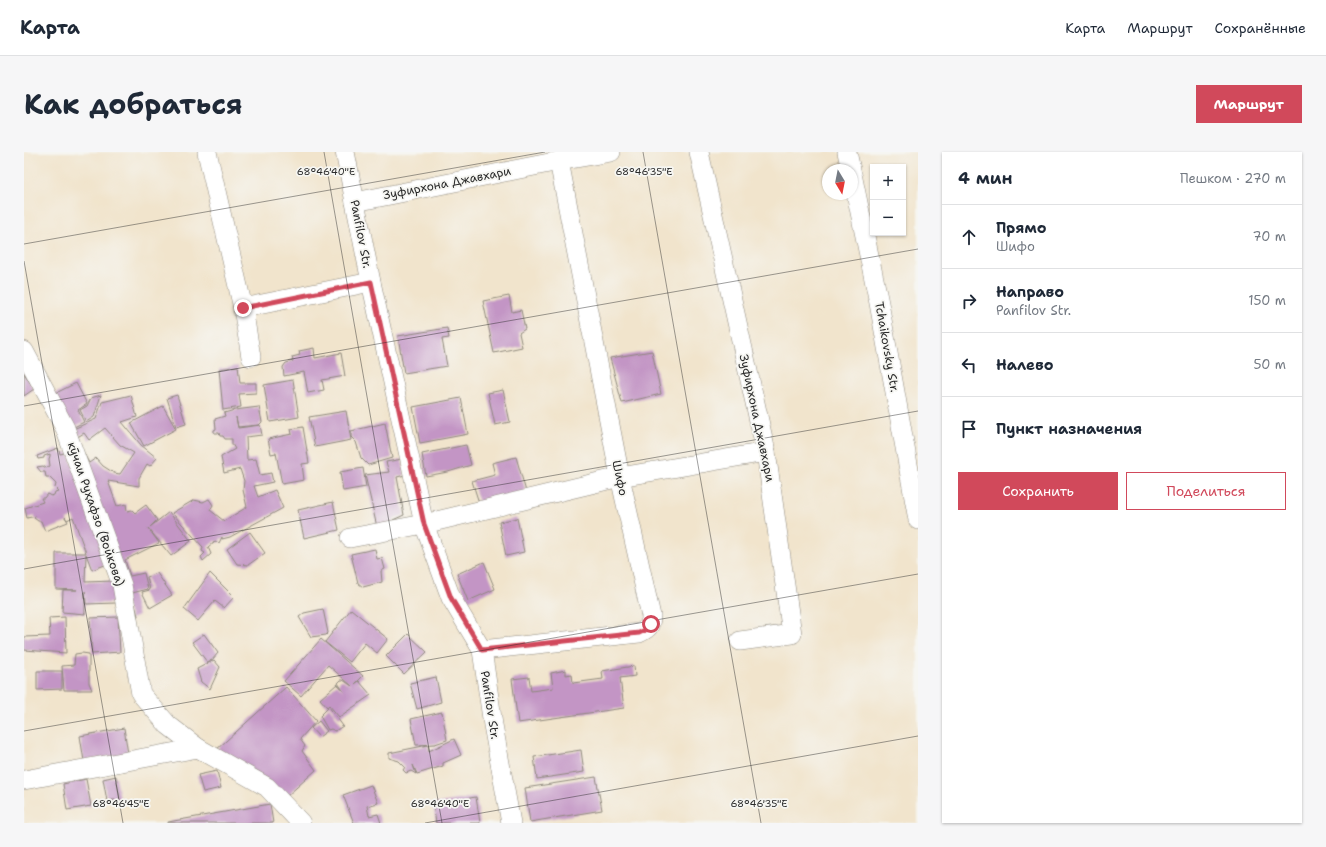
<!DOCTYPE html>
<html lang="ru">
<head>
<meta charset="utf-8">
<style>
	:root { --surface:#fff; --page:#f6f6f7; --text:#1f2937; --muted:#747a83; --line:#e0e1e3; --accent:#d1495b }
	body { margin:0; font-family:"Shantell Sans",sans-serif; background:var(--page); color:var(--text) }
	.controls { position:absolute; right:12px; top:12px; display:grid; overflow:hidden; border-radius:0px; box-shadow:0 1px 3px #0004 }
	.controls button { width:36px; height:36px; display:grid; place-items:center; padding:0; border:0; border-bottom:1px solid var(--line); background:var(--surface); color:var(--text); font:20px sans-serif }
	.compass { position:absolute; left:798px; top:12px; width:36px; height:36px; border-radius:50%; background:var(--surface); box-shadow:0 1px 3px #0004; rotate:170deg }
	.stop { position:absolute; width:12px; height:12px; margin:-9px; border:3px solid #d1495b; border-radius:50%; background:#fff }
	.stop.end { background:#d1495b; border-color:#fff; box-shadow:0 1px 4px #0008 }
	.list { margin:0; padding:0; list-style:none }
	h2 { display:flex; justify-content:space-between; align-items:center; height:52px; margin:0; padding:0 16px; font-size:17px }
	h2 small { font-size:13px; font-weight:400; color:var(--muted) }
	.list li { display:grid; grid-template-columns:26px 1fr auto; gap:12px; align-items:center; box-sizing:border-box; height:64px; padding:0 16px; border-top:1px solid var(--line) }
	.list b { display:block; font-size:15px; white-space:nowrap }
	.list p { margin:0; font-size:13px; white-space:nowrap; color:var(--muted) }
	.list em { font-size:13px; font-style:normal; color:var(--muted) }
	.actions { display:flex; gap:8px; padding:12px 16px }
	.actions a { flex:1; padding:9px 0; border:1px solid var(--accent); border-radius:0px; text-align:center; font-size:14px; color:var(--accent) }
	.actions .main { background:var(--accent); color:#fff }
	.icon { flex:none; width:22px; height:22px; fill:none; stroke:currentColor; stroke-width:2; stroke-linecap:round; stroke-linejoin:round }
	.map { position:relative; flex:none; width:894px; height:671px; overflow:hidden; border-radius:0px }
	header { display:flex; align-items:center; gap:24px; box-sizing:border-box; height:56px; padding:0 20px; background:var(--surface); border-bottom:1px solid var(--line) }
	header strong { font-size:19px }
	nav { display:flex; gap:22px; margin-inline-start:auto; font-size:14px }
	.intro { display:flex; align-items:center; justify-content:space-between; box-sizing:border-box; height:96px; padding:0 24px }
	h1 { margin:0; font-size:28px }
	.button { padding:10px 18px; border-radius:0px; background:var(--accent); color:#fff; font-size:14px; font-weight:700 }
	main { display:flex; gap:24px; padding:0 24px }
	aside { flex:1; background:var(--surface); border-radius:0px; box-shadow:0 1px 3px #0004 }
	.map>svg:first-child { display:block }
	.building { fill:#c395c5; fill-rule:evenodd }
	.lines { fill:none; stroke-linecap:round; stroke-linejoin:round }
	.minor-casing { stroke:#8e887c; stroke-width:20 }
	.minor { stroke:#fff; stroke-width:19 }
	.route { stroke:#d1495b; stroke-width:5 }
	.ticks { fill:none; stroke:#2b2b2b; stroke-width:1; stroke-opacity:0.45 }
	.labels { text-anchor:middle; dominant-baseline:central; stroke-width:3.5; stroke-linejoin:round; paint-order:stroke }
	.street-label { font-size:12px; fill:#2b2b2b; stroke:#f6f6f2 }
	.ticks-label { font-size:10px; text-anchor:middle; fill:#2b2b2b; stroke:#f6f6f2; stroke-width:3.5; stroke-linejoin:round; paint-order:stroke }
</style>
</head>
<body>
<header>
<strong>Карта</strong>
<nav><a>Карта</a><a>Маршрут</a><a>Сохранённые</a></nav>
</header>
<div class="intro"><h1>Как добраться</h1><a class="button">Маршрут</a></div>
<main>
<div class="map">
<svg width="894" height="671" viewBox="0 0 894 671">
	<rect width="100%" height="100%" fill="#f6f6f2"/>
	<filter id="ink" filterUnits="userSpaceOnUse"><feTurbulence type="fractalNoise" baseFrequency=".025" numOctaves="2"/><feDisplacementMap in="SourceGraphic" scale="8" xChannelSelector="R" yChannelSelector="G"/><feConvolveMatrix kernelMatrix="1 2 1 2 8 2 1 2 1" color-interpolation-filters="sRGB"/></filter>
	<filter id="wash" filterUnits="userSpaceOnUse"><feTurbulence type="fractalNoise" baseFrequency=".012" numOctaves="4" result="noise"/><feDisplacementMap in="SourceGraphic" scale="16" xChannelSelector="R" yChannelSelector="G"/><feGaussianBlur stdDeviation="0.9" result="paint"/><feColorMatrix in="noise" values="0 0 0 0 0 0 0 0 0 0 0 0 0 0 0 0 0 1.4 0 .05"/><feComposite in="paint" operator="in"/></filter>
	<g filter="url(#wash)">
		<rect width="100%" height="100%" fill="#f1e4cc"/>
		<g id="blocks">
			<g class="building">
				<path d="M485,144L488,160L497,158L501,177L495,181L498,195L470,201L459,149Z"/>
				<path d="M423,176L425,186L418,187L423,214L380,221L374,184Z"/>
				<path d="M290,196L291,206L317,201L321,224L298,228L300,238L284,241L280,220L260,224L259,215L262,211L269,209L268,205L276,203L275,199Z"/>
				<path d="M628,199L637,242L598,251L586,206Z"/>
				<path d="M214,214L216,231H232V241L215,242L217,255L199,258L195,217Z"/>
				<path d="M0,221L10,237L0,244Z"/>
				<path d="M269,228L275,265L246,270L240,233Z"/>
				<path d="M52,231L63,252L54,258L60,270L46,277L30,242Z"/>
				<path d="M479,238L486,270L471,273L464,241Z"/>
				<path d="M77,243L70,265L62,270L56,258L63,254L67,246Z"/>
				<path d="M107,243L113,265L98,270L117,293L133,306L126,314L123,312L115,326V334L84,329L93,354L102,352L103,359L108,358L111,361L122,353L133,368L126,375L145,360L167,389L147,404L124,376L135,391L101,408L106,424L120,421L124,437L108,441L114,464L107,467L45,279L72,267L78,250ZM81,276L96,293L110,301L96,322L90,321L79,314L72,306L65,311L52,286L60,281L65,288Z"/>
				<path d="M153,243L162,272L152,275L143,246Z"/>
				<path d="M437,246L444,282L396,291L389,255Z"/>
				<path d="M139,254L152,277L120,294L107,271Z"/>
				<path d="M235,255L238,270L235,273L214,275L212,265L214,276L236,273L238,283L222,285L223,308L232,307L236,323L247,321L249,330L230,334L234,345L251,338L259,356L206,385L198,387V385L195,391L191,389L184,395L187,402L179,409L177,405L181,401L178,399L179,395L148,361L170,348L179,350L185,347L189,353L186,358L200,369L223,355L219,338L220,329L216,317L200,321L197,305L211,297L208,292V287H201L199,284H196L195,281H190V278L192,277L191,267L201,264L200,261L211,258Z"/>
				<path d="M322,259L327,288L291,295L285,265Z"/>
				<path d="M361,271L368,306L344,313L337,306L332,290L327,285V279Z"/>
				<path d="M279,275L285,311L278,312L280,328L258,332L252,301L247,302L244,287L268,282L267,277Z"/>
				<path d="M442,293L447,313L424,320L402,324L398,302Z"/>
				<path d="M34,296L36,302L44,300L86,411L68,418L62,402L61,430L90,429L92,451L62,452L61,439V462L38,460L39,438H53L32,437V401H62L49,365L43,368L41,365L44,370L21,379L17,369H14L10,366L12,364L3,366L1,356L19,350L17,346H20L23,342L27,344L30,343L31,340L34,339L31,336L32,332L25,325H22L21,320H17L13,315L19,314L22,316L26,314L25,307L26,304V302L20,304V306L14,307L13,304Z"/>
				<path d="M492,305L503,343L456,354L448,329L471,323L468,311Z"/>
				<path d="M378,307L381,323L373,325L380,363L369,368V374L353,375L341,323L365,320L362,310Z"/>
				<path d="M339,316L342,335L319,339L316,320Z"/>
				<path d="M309,350L315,378L280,386L274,358Z"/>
				<path d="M493,366L500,400L482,404L475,370Z"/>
				<path d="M226,380L241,401L224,413L213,412L203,397Z"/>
				<path d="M351,397L353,407L358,406L361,417L357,419L358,430L339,435L334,431L327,402Z"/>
				<path d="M460,410L471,437L444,449L433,422Z"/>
				<path d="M133,421L148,443L126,456L118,440L126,438L123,425Z"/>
				<path d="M186,421L210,445L200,456L191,449L174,469L160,457Z"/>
				<path d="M299,457L304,481L302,483L287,485L275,465L280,461Z"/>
				<path d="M327,457L364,487L353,501L341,491L326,510L301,490Z"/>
				<path d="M41,465L42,501L0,498V485L26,484L25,466Z"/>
				<path d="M94,465L96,500L68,502L66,466Z"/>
				<path d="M180,482L194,501L188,508L183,510L168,490Z"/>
				<path d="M384,482L403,500L380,522L362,504Z"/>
				<path d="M297,487L339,524L331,532L335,529L347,543L315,565L305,553L303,555L296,547L313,532L320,540L314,531L317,528H319L328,534L304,513L277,544L260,529Z"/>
				<path d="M58,501L65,502V531L68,538H40L38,514L50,513L51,502Z"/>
				<path d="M190,508L196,515L186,537L177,530L173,517Z"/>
				<path d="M610,514L611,524L596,526L600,556L494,571L488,527L505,525L507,539L529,536L527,521L542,518V523L548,522L549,531L579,527L578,519Z"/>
				<path d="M13,519H38V537L13,538Z"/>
				<path d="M412,525L417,550L393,557L386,531Z"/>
				<path d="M262,535L292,569L276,587L281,594L278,599L292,618L263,644L192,598Z"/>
				<path d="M305,555L319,574L311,579L307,577L304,578L296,564Z"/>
				<path d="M418,560L423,588L411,592L392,593L387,567Z"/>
				<path d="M295,569L303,579L295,585L287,576Z"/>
				<path d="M100,576L104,602L60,609L56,584Z"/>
				<path d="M430,587L437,603L419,611V614L393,622L389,613L392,622L387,619L382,621L379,618L381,615L375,609L365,606V601L404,593L405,599Z"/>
				<path d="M557,598L560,620L513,627L510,605Z"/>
				<path d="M193,619L197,636L179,640L174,623Z"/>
				<path d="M92,624L96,647L83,649L79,627Z"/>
				<path d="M572,625L578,658L506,670L501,636Z"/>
				<path d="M62,627L67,654L43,658L39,632Z"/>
				<path d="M347,633L354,651L343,654L345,664L354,662L357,671H330L319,643Z"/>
				<path d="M452,645L456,671H412L409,652Z"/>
				<path d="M246,652L249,671H144V670Z"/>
			</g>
		</g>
	</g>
	<g filter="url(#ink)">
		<use href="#blocks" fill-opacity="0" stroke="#8e887c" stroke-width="1"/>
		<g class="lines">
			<defs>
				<g id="minor">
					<path d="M183,0L219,156L227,205"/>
					<path d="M321,0L347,130L400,372L427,446L458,498L469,573L487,671"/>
					<path d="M675,0L742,300L768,482L716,489"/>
					<path d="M823,0L827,18"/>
					<path d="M828,22L855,151L894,368"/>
					<path d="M331,50L535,9L587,0"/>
					<path d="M219,156L347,130"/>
					<path d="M0,199L41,276L98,433L117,542L144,573L174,596L243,635L277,671"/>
					<path d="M326,386L400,372L596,325L742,300"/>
					<path d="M458,498L615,481C624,477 627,474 627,464L596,325L535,9"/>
					<path d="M0,628L174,596"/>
				</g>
			</defs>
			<use href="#minor" class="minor-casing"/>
			<use href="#minor" class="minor"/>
		</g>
	</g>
	<g class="lines" filter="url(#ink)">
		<path class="route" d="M219,156L347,130L400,372L427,446L458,498L615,481L623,477L627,472"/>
	</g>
	<path class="ticks" d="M300,0L418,671M619,0L737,671M0,92L521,0M0,109L99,671M0,254L894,97M0,417L894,259M0,579L894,422M401,671L894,584"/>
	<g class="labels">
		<g class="street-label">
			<text transform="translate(423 31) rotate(-11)">Зуфирхона Джавхари</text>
			<text transform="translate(337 82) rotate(79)">Panfilov Str.</text>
			<text transform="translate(863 195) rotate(80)">Tchaikovsky Str.</text>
			<text transform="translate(733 266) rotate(78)">Зуфирхона Джавхари</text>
			<text transform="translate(596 326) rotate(78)">Шифо</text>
			<text transform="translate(72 362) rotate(71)">кӯчаи Руҳафзо (Войкова)</text>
			<text transform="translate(466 553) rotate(81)">Panfilov Str.</text>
		</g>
	</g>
	<g class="ticks-label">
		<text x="302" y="23">68°46'40"E</text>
		<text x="620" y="23">68°46'35"E</text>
		<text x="97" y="655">68°46'45"E</text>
		<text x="416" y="655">68°46'40"E</text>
		<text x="735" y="655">68°46'35"E</text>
	</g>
</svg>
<div class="controls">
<button>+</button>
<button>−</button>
</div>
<svg class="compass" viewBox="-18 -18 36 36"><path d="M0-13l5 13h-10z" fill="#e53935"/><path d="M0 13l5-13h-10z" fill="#747a83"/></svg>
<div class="stop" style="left:627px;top:472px"></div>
<div class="stop end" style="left:219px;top:156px"></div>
</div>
<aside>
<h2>4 мин<small>Пешком · 270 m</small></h2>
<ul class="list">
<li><svg class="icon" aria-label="ahead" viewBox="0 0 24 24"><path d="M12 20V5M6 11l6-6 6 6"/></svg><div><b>Прямо</b><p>Шифо</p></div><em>70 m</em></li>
<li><svg class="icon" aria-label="right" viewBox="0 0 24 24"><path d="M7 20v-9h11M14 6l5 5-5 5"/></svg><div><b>Направо</b><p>Panfilov Str.</p></div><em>150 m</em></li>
<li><svg class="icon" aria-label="left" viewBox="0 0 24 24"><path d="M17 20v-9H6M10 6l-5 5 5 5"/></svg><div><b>Налево</b></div><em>50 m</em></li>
<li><svg class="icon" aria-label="arrive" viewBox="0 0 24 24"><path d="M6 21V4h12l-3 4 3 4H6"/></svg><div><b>Пункт назначения</b></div></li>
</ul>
<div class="actions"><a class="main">Сохранить</a><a>Поделиться</a></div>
</aside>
</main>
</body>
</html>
